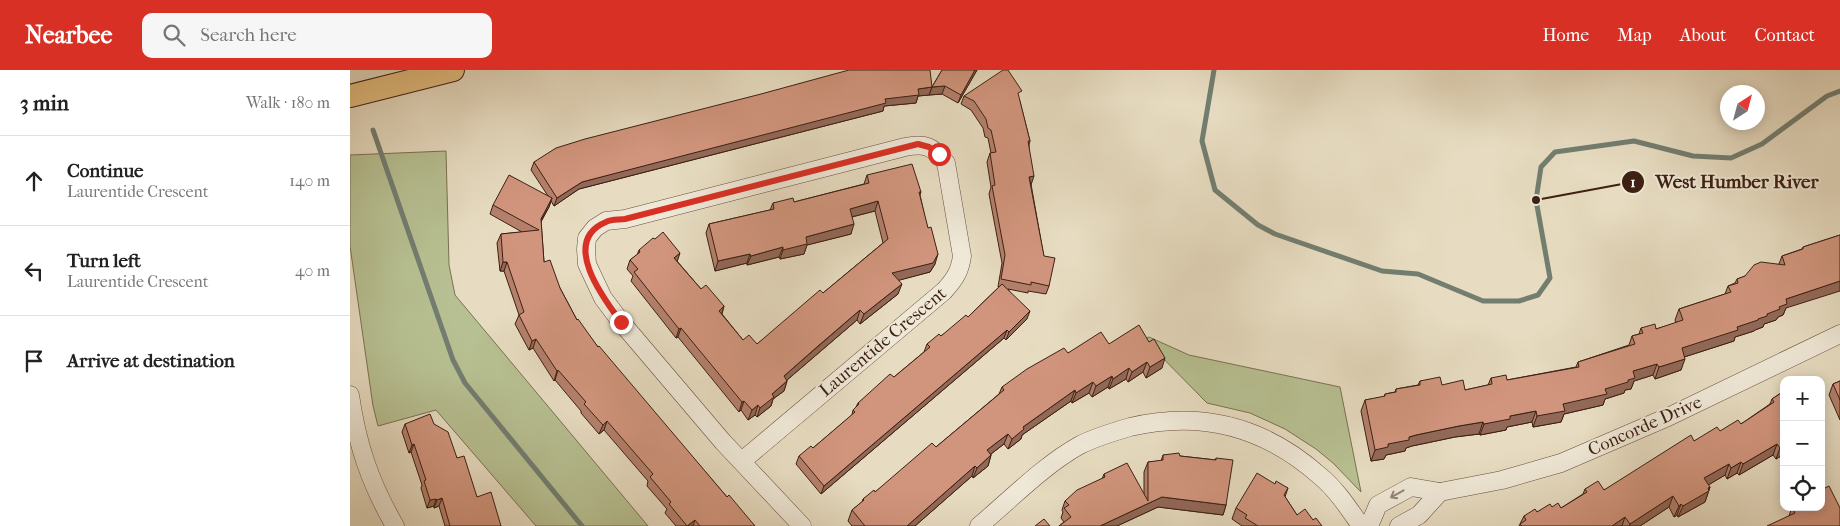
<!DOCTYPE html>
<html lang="en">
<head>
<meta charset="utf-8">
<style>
	:root { --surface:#fff; --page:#f6f6f6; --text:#222; --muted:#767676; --line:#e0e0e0; --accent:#d93025 }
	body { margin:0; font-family:"IM FELL French Canon",serif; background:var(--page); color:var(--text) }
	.controls { position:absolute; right:15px; bottom:15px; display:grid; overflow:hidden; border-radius:10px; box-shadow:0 2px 12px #0003 }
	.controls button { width:45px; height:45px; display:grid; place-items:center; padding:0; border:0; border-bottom:1px solid var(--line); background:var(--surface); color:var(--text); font:25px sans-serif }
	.compass { position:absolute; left:1370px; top:15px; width:45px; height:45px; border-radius:50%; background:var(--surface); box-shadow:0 2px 12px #0003; rotate:36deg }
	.stop { position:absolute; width:15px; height:15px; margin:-11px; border:4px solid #d93025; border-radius:50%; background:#fff }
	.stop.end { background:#d93025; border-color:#fff; box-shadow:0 1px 5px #0008 }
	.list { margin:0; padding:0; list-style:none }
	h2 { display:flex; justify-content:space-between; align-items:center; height:65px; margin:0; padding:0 20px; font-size:21px }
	h2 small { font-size:16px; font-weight:400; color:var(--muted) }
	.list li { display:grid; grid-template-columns:32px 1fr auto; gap:15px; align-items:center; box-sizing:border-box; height:90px; padding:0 20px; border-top:1px solid var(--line) }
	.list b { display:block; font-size:19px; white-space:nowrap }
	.list p { margin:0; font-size:16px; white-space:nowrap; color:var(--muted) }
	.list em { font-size:16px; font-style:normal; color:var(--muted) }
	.icon { flex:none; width:28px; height:28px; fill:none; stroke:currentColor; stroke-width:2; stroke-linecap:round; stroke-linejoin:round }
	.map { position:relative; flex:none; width:1490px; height:456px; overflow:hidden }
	header { display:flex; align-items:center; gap:30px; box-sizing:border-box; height:70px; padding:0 25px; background:var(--accent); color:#fff }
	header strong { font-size:24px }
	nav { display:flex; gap:28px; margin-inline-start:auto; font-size:18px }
	.search { width:350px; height:45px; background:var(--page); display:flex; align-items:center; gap:12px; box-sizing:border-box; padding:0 18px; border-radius:10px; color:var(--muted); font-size:19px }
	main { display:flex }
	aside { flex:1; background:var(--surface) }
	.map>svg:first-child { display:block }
	.green { fill:#b7c092; stroke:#7a7052 }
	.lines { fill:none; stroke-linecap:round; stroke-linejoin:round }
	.stream { stroke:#737e70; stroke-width:5 }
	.minor-casing { stroke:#674f3e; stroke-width:19 }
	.major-casing { stroke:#3c2012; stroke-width:24 }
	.minor { stroke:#efe8d7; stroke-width:18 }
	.major { stroke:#e4be80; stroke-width:22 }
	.wall { fill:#b4806c; stroke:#3c2012 }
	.shaded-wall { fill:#926858; stroke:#3c2012 }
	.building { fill:#d1957d; stroke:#3c2012 }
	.oneway { stroke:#968474 }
	.route { stroke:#d93025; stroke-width:6 }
	.labels { text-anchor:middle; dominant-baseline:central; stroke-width:4; stroke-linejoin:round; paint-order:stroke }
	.street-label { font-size:18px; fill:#3c2012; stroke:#efe8d7 }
	.leader { fill:none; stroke:#3c2012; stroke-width:2 }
	.callout-dot { fill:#3c2012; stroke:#efe8d7; stroke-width:2 }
	.mark-label { font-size:15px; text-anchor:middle; font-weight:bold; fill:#fff }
	.callout-label { font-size:19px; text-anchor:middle; font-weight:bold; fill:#3c2012; stroke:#efe8d7; stroke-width:4; stroke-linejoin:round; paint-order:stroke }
</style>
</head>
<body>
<header>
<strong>Nearbee</strong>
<div class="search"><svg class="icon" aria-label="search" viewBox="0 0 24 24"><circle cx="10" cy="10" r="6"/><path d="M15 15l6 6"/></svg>Search here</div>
<nav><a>Home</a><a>Map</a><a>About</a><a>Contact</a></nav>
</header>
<main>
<aside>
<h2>3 min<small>Walk · 180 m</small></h2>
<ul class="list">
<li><svg class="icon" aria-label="ahead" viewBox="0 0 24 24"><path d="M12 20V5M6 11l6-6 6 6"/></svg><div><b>Continue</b><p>Laurentide Crescent</p></div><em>140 m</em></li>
<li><svg class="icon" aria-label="left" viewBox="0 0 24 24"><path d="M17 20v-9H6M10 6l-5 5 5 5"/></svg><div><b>Turn left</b><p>Laurentide Crescent</p></div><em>40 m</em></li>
<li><svg class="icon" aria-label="arrive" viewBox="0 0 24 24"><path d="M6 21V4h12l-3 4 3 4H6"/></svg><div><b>Arrive at destination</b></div></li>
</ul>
</aside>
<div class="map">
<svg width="1490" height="456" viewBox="0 0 1490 456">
	<rect width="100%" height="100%" fill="#e7dcc1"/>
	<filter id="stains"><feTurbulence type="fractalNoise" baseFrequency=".004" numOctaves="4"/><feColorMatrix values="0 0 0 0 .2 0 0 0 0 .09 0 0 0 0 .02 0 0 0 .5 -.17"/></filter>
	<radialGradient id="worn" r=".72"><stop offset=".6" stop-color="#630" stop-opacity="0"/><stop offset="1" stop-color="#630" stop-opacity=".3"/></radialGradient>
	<g class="green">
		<path d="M96,81L99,195L105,225L298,456H186L86,340L28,356L23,336L0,176V85Z"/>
		<path d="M799,267L839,285L990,317L1011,422L983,393L966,379L935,359L900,343L857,333L794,269Z"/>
	</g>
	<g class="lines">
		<g class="stream">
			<path d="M864,0L852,71L865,120L908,155L925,164L1032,201L1068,204L1133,231H1169L1188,225L1200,208L1186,130L1191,97L1205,82L1284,71L1343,86L1381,88L1412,74L1477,26L1490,21"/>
			<path d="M23,60L103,290L115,313L232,456"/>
		</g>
		<defs>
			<g id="minor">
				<path d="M0,325C7,374 20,413 45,456"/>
				<path d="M392,391L594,221C605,209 610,201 612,186L596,93C583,76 575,73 555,77L275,149L256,151L245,158L237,168L236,179L237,194L253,228L271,252L373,372L452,456"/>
				<path d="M629,456C661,429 694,395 730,375C746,367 763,362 780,357C852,340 915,357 970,406C987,420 999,439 1011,456"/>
				<path d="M1019,456L1028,435L1061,417L1090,422L1152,410L1211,393L1318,347L1490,264"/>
				<path d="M1049,456L1069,445L1090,422"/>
			</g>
			<path id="major" d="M0,26L103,0"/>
		</defs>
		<use href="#minor" class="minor-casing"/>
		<use href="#major" class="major-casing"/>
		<use href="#minor" class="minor"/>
		<use href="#major" class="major"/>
	</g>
	<g class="wall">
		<path d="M592,0H627L608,33L592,24L579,25L582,17Z"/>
		<path d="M582,17L579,25L568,26L566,33L534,36L533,41L229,119L204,136L201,131L199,137L191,152L194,192L210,218L227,250L248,277L377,427L405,456H326L315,443L317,439L297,416L298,411L254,360L249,364L231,343V341L205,310L204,311L183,278L179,280L165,254L169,245L154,201H150L147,173L151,164L172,162L140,144L143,135L198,126L181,100L184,92Z"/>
		<path d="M614,26L669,28L680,71L679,75L681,114L699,216L696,224L678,221V223L658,219L677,249L656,270L654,268L471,424L446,394L449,386L463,378L502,345L503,340L506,337L508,333L544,307L574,282L577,274L591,266L618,247L649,217H648L652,193L639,124L641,117L637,92L640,83H641L638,68L635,67L633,58L621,40L611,34Z"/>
		<path d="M517,105L571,122L570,125L585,194L580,202L548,210V224L510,254L507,250L437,310V311L434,321L423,329L421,336L407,347L405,345L398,350L391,340L389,342L328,267L326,268L281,211L283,206L277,199L280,190L287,185L289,180L327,191L351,219L374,236L372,244L393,270L407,274L473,223L533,173L525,141L502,147L501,164L457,175L454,184L430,189L429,187L397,195V193L365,201L356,163L359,154L420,140L423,133L444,132L514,114Z"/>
		<path d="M1490,165L1436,238L1433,245L1428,247L1426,250L1414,254L1413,257L1405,260L1404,261L1385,267L1384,271L1334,287L1331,300L1305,309L1303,305L1284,311L1281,319L1275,320L1274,323L1255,329L1253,335L1214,344L1211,352L1183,357L1182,352L1157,357L1156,360L1130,365L1129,364L1105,367L1062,376L1056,378L1055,381L1036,385L1034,389L1021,391L1011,341L1015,330L1034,327L1035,324L1045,322L1046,319L1068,315L1070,311L1115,320L1138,315L1141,308L1157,310L1226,297L1228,292L1279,275L1282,266L1289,264L1291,258L1306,259L1326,253L1325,250L1329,239L1375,224L1378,216L1385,213L1387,209L1429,194L1432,186L1452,179L1453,177Z"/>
		<path d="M759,274L812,298L796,308L793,302L778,312L776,309L759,319L758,317L742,327L739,323L722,333L721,331L672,365L671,369L658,379L654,374L641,384V385L638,396L623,408L622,406L565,456H502L498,451L502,440L512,432L513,429L525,422L586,377L649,324L652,317L718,283Z"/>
		<path d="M1490,311V350L1479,325L1483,314Z"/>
		<path d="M1434,321V384L1426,389L1423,385L1389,405L1387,403L1377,409L1375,405L1358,415L1360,417L1355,432L1328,447L1327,445L1324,447L1319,437L1290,456H1169L1174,446L1202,437L1211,438L1233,424L1235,419L1254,420L1344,371L1391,354L1420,334L1422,329Z"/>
		<path d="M55,354H84L107,388L127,427L151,456H95L89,436L84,438V436L77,438L71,418L72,415L61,382L59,383L52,362Z"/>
		<path d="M813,385L830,386L866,390V388L876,435L873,445L808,437L767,456H709L714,452L711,448L713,442L712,440L715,431L752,409L754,404L794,424V402L798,392L811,391Z"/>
		<path d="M925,414L938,418L935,427L947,445L963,450L972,456H892L882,449L886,438Z"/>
		<path d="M1442,437H1471L1439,446Z"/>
	</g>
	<g class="shaded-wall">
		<path d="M625,0H627L608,33L611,25Z"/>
		<path d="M595,16L592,24L579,25L582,17Z"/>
		<path d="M582,17L579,25L568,26L566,33L534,36L533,41L229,119L204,136L207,128L232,112L535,29L568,19Z"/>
		<path d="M684,106L681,115L679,107Z"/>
		<path d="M202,128L199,137L187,158L191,149Z"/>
		<path d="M528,131L525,141L497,148L500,139Z"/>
		<path d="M504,154L501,164L457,175L454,184L430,189L433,180L456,167Z"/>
		<path d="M433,177L429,187L397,195L401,186Z"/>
		<path d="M330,183L327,192L324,188Z"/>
		<path d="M400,184L397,193L365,201L368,191Z"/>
		<path d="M588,184L585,194L580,202L539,213L542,203Z"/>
		<path d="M153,192H157L154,201H150Z"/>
		<path d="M1490,211V221L1436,238L1433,245L1428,247L1426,250L1414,254L1413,257L1405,260L1404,261L1385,267L1384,271L1328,289L1332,278L1408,249L1417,244L1436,229Z"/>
		<path d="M552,214L548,224L510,254L514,244Z"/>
		<path d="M374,236L371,246L369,241Z"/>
		<path d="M510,240L507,250L430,316L434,306Z"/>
		<path d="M680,241L677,249L656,270L659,262Z"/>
		<path d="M331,258L328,267L326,268L329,259Z"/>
		<path d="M657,260L654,268L471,424L474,416Z"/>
		<path d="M186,269L183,278L179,280L182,271Z"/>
		<path d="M815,288L812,298L796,308L800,297Z"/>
		<path d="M1335,289L1331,300L1305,309L1309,297Z"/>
		<path d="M797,292L793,302L778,312L782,302Z"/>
		<path d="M1307,294L1303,305L1284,311L1281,319L1275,320L1274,323L1255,329L1253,335L1214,344L1211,352L1183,357L1187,346L1213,334L1255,319L1283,301Z"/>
		<path d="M779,298L776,309L759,319L763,309Z"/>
		<path d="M208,300L205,310L204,311L207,301Z"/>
		<path d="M762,306L758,317L742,327L746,316Z"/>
		<path d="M437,311L434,321L423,329L421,336L407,347L410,338L422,324Z"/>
		<path d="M743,312L739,323L722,333L726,323Z"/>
		<path d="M725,320L721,331L672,365L671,369L658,379L662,369L673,357Z"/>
		<path d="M394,331L391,340L389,342L392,332Z"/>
		<path d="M408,335L405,345L398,350L402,340Z"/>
		<path d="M1186,341L1182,352L1157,357L1156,360L1130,365L1134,354L1160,346Z"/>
		<path d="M257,351L254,360L249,364L253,355Z"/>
		<path d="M1133,352L1129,364L1105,367L1062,376L1056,378L1055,381L1036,385L1034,389L1021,391L1025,380L1038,374L1066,365L1109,356Z"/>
		<path d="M658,364L654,374L633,390L637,380Z"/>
		<path d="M64,374L61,382L59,383L62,375Z"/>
		<path d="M1427,374L1423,385L1389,405L1393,394Z"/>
		<path d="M1434,376V384L1426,389L1430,378Z"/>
		<path d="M641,385L638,396L623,408L627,398Z"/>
		<path d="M1391,392L1387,403L1377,409L1381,398Z"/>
		<path d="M1379,394L1375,405L1350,420L1354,408Z"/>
		<path d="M625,396L622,406L565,456H557Z"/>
		<path d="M1360,417L1355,432L1328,447L1333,436Z"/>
		<path d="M1323,426L1319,437L1290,456H1279L1280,454Z"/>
		<path d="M812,427L876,435L873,445L808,437L767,456H750Z"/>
		<path d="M92,428L89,436L84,438L87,430Z"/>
		<path d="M86,429L84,436L77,438L80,430Z"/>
		<path d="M1331,434L1327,445L1324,447L1329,436Z"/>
		<path d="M1275,447L1272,456H1262Z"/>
		<path d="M345,450L343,456H338Z"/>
	</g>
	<g class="building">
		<path d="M499,0H580L582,17L568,19L569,25L535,29L536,33L232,112L207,128L184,92L206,78L235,69L411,24Z"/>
		<path d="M592,0H625L611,25L595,16L582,17Z"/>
		<path d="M653,0H658L672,21L668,23L680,71H678L684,106L679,107L694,186L705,188L699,216L681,212V215L651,209L655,185L642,116L645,115L640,83L646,82L641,60L638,58L636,49L624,31L614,26Z"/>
		<path d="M562,94L571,122H569L578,158L581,157L588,184L583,193L542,203L552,214L514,244L510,240L468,276L434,306L437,311L422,324L424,327L410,338L408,335L402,340L394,331L392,332L331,258L329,259L284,202L288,199L280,190L290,182L289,180L303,168L305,169L313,162L330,183L324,188L351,219L356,215L374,236L369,241L393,270L399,265L407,274L470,220L473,223L538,169L528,131L500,139L504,154L456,167L457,174L433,180V177L401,186L400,184L368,191L359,154L424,139L423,133L443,128L444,132L519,113L517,105Z"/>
		<path d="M159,105L202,128L191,149L194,192L200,190L210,218L227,250L228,249L248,277L249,276L377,427L379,425L405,456H350L345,450L337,456L319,434L321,432L300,407L303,404L257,351L253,355L234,334L236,332L208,300L207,301L186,269L182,271L169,245L174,242L157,192H153L151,164L189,160L143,135Z"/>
		<path d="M1490,165V211L1436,229L1437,234L1429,237L1430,239L1417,244V246L1408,249V250L1387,257L1388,260L1332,278L1335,289L1309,297L1307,294L1283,301L1285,308L1278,310V312L1255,319L1257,324L1213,334L1215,341L1187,346L1186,341L1160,346V349L1134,354L1133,352L1109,356L1066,365L1059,367V370L1038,374V377L1025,380L1015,330L1035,326V324L1046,322V319L1070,315V311L1090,307L1092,315L1113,310L1115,320L1142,314L1141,308L1156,305L1157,310L1229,297L1228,292L1285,274L1282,266L1293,263L1291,258L1305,254L1306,259L1333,250L1329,239L1381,222L1378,216L1388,213L1387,209L1395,206L1404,195L1411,192L1435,195L1432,186L1453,179V177Z"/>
		<path d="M652,214L680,241L659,262L657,260L474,416L449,386L461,376L463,378L505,342L503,340L509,334L508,333L540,304L544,307L580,277L577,274L589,264L591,266L616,245L618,247Z"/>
		<path d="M789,255L799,272L804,269L815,288L800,297L797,292L782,302L779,298L763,309L762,306L746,316L743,312L726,323L725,320L673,357L674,359L662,369L658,364L637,380L641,385L627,398L625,396L557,456H515L502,440L514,430L513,429L524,420L525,422L582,373L586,377L654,320L652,317L677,299L714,278L718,283L751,262L759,274Z"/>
		<path d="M1490,311V330L1483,314Z"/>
		<path d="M1434,321V376L1430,378L1427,374L1393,394L1391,392L1381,398L1379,394L1354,408L1360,417L1358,418L1359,421L1333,436L1331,434L1329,436L1323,426L1280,454L1275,447L1262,456H1172L1170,454L1176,450L1174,446L1185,439L1187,442L1200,434L1202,437L1208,433L1211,438L1237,422L1235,419L1248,411L1254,420L1341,365L1344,371L1367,357L1370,361L1388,350L1391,354L1424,332L1422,329Z"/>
		<path d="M80,344L84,354L98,362L107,388L114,386L127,427L141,422L151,456H100L92,428L87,430L86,429L80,430L74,411L76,410L64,374L62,375L55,354Z"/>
		<path d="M829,383L830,386L866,390V388L883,390L876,435L812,427L750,456H709L721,447L714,438L719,435L715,431L727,420L755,407L754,404L777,393L798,431V392L813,390V385Z"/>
		<path d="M907,403L925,414L926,411L938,418L934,425L947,445L955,439L963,450L966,448L972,456H908L895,448L897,445L886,438Z"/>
		<path d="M1479,416L1490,438V456H1417L1445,443L1442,437H1471V420Z"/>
		<path d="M694,449L700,456H685Z"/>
	</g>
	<defs><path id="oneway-shaft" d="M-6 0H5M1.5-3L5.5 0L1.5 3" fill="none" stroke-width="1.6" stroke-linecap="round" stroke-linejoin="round" transform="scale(1.25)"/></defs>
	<use class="oneway" href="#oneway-shaft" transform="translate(1047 424) rotate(151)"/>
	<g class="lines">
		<path class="route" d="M271,252C253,228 210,171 256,152C261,149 269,150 275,149L568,74L579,77L589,84"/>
	</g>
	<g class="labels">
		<g class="street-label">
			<text transform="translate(533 272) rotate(-40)">Laurentide Crescent</text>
			<text transform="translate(1295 356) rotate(-24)">Concorde Drive</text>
		</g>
	</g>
	<path class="leader" d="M1186 130L1283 112"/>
	<g class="callout-dot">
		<circle cx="1186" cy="130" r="5"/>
		<circle cx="1283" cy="112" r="12"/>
	</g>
	<g class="mark-label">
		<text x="1283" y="117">1</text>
	</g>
	<g class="callout-label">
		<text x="1387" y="118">West Humber River</text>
	</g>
	<rect width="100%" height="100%" filter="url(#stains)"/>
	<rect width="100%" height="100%" fill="url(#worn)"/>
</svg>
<div class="controls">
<button>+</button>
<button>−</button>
<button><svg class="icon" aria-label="locate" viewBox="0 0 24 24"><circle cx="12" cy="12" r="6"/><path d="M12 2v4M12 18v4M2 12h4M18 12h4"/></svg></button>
</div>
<svg class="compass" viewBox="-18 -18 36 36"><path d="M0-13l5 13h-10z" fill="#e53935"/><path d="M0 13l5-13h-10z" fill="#767676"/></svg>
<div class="stop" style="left:589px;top:84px"></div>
<div class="stop end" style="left:271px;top:252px"></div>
</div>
</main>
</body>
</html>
